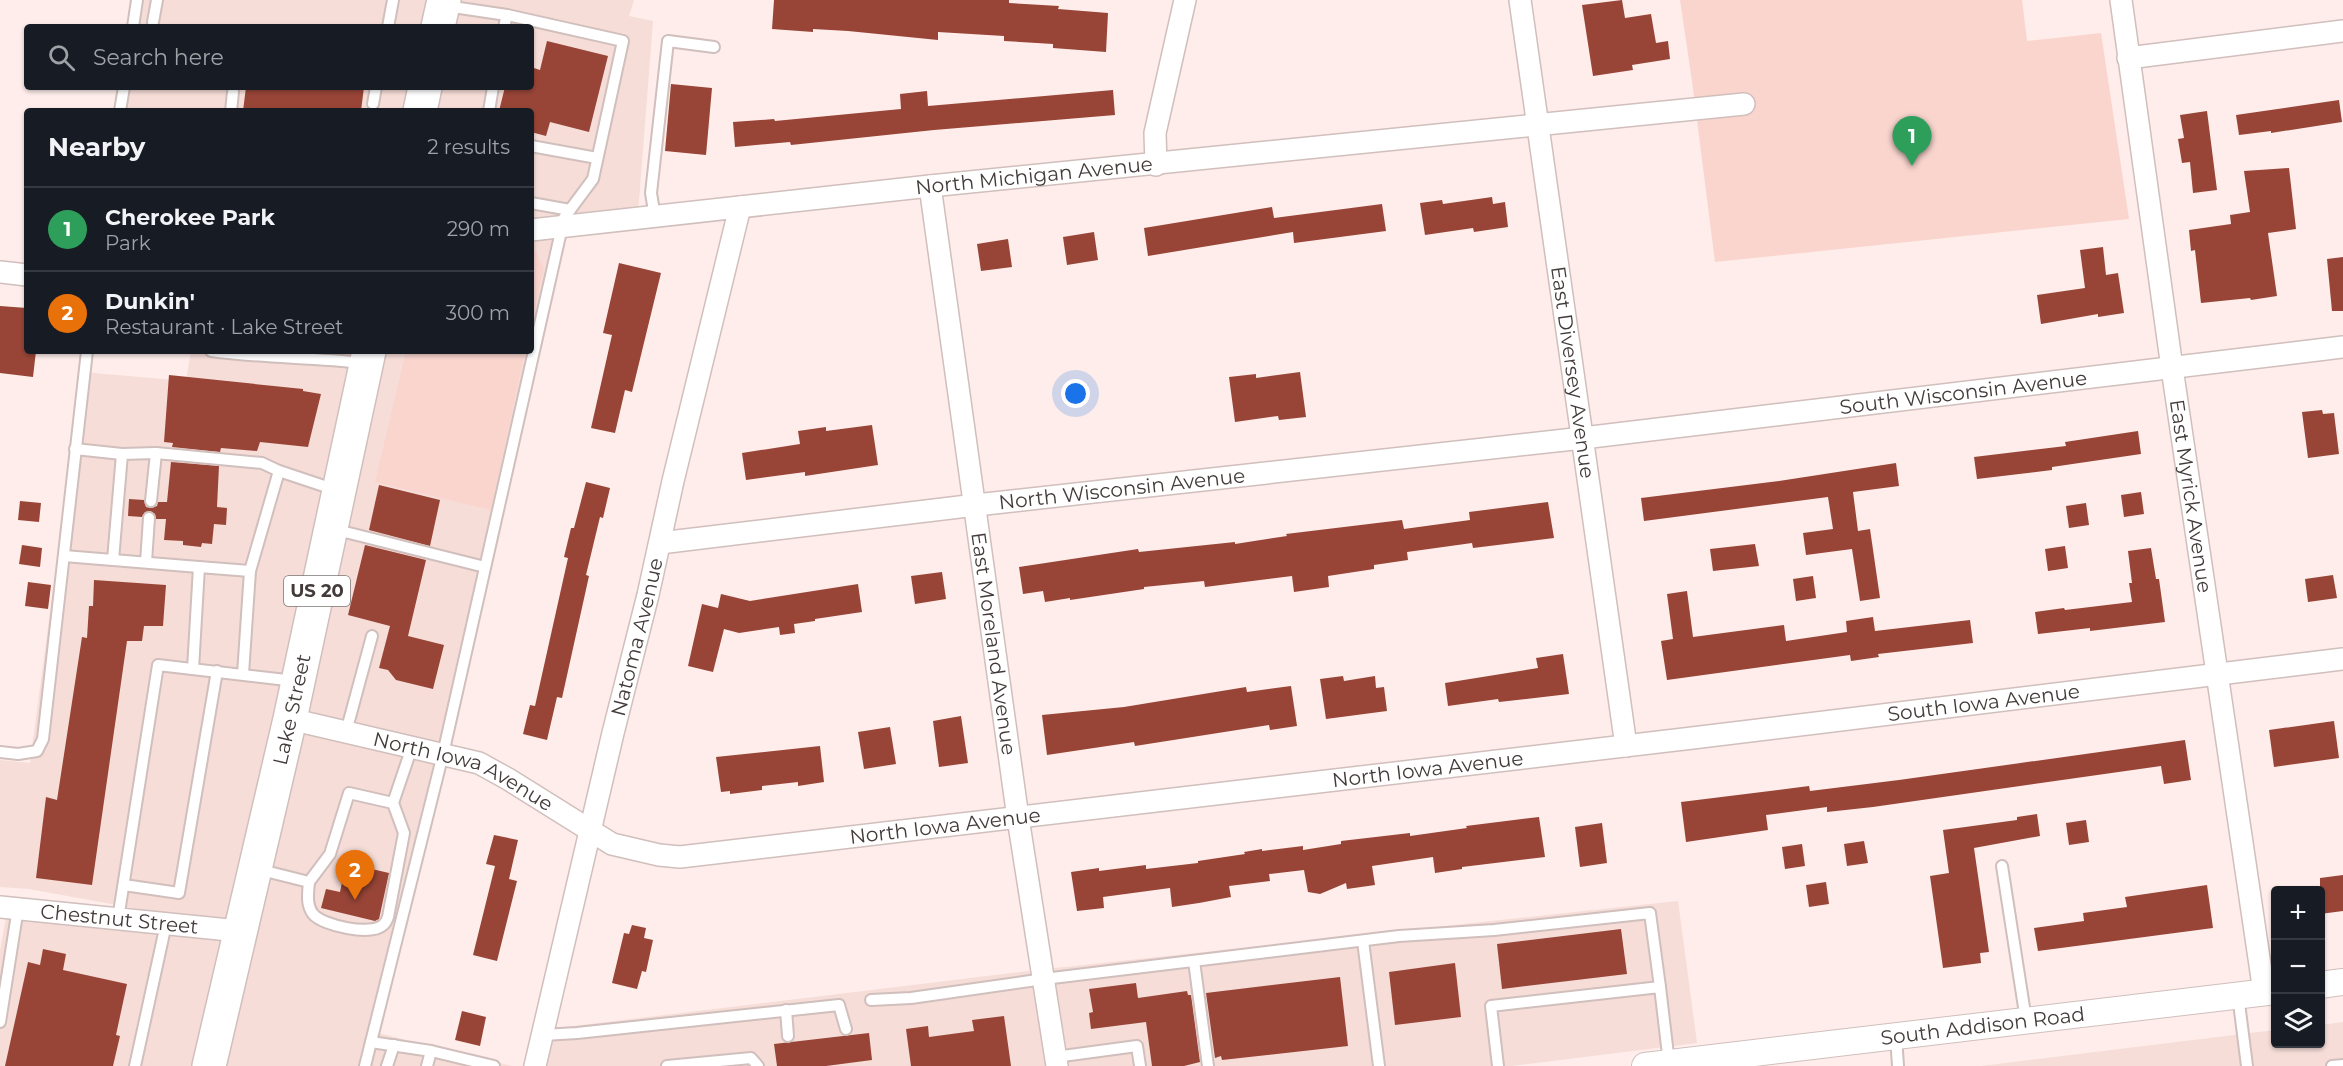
<!DOCTYPE html>
<html lang="en">
<head>
<meta charset="utf-8">
<style>
	:root { --surface:#171b24; --page:#242831; --text:#f1f3f6; --muted:#9ea1a6; --line:#363941; --accent:#ea580c }
	body { margin:0; font-family:Montserrat,sans-serif; background:var(--page); color:var(--text) }
	.controls { position:absolute; right:18px; bottom:18px; display:grid; overflow:hidden; border-radius:6px; box-shadow:0 2px 4px #0004 }
	.controls button { width:54px; height:54px; display:grid; place-items:center; padding:0; border:0; border-bottom:2px solid var(--line); background:var(--surface); color:var(--text); font:30px sans-serif }
	.you { position:absolute; left:1076px; top:394px; width:21px; height:21px; margin:-15px; border:4px solid #fff; border-radius:50%; background:#1a73e8; box-shadow:0 0 0 9px #1a73e833 }
	.badge { display:grid; place-items:center; width:39px; height:39px; border-radius:50%; background:var(--accent); color:#fff; font-size:20px; font-weight:700 }
	.pin { position:absolute; translate:-50% -50px; filter:drop-shadow(0 2px 3px #0008) }
	.pin::after { content:''; position:absolute; top:32px; width:21px; height:18px; background:inherit; clip-path:polygon(0 0,100% 0,50% 100%) }
	.list { margin:0; padding:0; list-style:none }
	h2 { display:flex; justify-content:space-between; align-items:center; height:78px; margin:0; padding:0 24px; font-size:26px }
	h2 small { font-size:20px; font-weight:400; color:var(--muted) }
	.list li { display:grid; grid-template-columns:39px 1fr auto; gap:18px; align-items:center; box-sizing:border-box; height:84px; padding:0 24px; border-top:2px solid var(--line) }
	.list b { display:block; font-size:22px; white-space:nowrap }
	.list p { margin:0; font-size:20px; white-space:nowrap; color:var(--muted) }
	.list em { font-size:20px; font-style:normal; color:var(--muted) }
	.icon { flex:none; width:33px; height:33px; fill:none; stroke:currentColor; stroke-width:2; stroke-linecap:round; stroke-linejoin:round }
	.map { position:relative; flex:none; width:2343px; height:1066px; overflow:hidden }
	.search { position:absolute; background:var(--surface); box-shadow:0 2px 4px #0004; left:24px; top:24px; width:510px; height:66px; display:flex; align-items:center; gap:15px; box-sizing:border-box; padding:0 21px; border-radius:6px; color:var(--muted); font-size:22px }
	.panel { position:absolute; background:var(--surface); box-shadow:0 2px 4px #0004; left:24px; top:108px; width:510px; height:246px; border-radius:6px }
	.map>svg:first-child { display:block }
	.built { fill:#f6ddd8 }
	.green { fill:#f9d5ce }
	.building { fill:#984537 }
	.lines { fill:none; stroke-linecap:round; stroke-linejoin:round }
	.service-casing { stroke:#d0bfbc; stroke-width:14 }
	.minor-casing { stroke:#d0bfbc; stroke-width:24 }
	.tertiary-casing { stroke:#d0bfbc; stroke-width:28 }
	.primary-casing { stroke:#d0bfbc; stroke-width:36 }
	.service { stroke:#fff; stroke-width:10 }
	.minor { stroke:#fff; stroke-width:21 }
	.tertiary { stroke:#fff; stroke-width:26 }
	.primary { stroke:#fff; stroke-width:33 }
	.labels { text-anchor:middle; dominant-baseline:central; stroke-width:6; stroke-linejoin:round; paint-order:stroke }
	.shield { fill:#fff; stroke:#7b7675; stroke-width:1.5 }
	.shield-label { font-size:18px; font-weight:bold; fill:#423b3a }
	.street-label { font-size:20px; fill:#423b3a; stroke:#fff }
</style>
</head>
<body>
<div class="map">
<svg width="2343" height="1066" viewBox="0 0 2343 1066">
	<rect width="100%" height="100%" fill="#feedea"/>
	<g class="built">
		<path d="M134,0H437L431,27H129Z"/>
		<path d="M450,0H634L629,16L653,21L638,213L531,225V111H425L430,87H531V27H444Z"/>
		<path d="M120,87H419L414,111H116Z"/>
		<path d="M566,230L378,1033L512,1066H214L372,351H531V234Z"/>
		<path d="M191,351H362L233,926L29,889L0,887V760L30,763L82,372L186,381Z"/>
		<path d="M1678,901L1697,1043L1511,1066H540L549,1029L1037,970Z"/>
		<path d="M7,912L232,936L202,1066H0V951Z"/>
		<path d="M2343,1022V1066H1981L2275,1030L2276,1044H2320L2321,1025Z"/>
	</g>
	<g class="green">
		<path d="M1680,0H2022L2027,41L2101,33L2129,219L1715,262L1692,81Z"/>
		<path d="M531,251H535L544,268L531,326Z"/>
		<path d="M406,351H525L491,510L375,482Z"/>
	</g>
	<g class="building">
		<path d="M774,0H1009V3L1059,6L1058,9L1108,13L1106,52L1053,48V44L1004,41V36L938,32V40L848,31L813,29V32L772,29Z"/>
		<path d="M1622,0L1625,18L1651,14L1656,43L1668,41L1670,59L1632,65L1633,70L1593,76L1582,5Z"/>
		<path d="M547,41L608,56L589,132L550,122L546,136L531,132V111H499L505,87H531V67L540,70Z"/>
		<path d="M671,84L712,88L706,155L665,151Z"/>
		<path d="M246,87H364L361,111H243Z"/>
		<path d="M1113,90L1115,115L934,130L791,145L790,142L735,147L733,122L774,119L775,121L901,109L900,94L927,91L928,106Z"/>
		<path d="M2339,100L2342,122L2271,133V131L2239,135L2236,115Z"/>
		<path d="M2207,111L2217,190L2193,193L2190,162L2182,163L2178,139L2184,138L2180,115Z"/>
		<path d="M2289,168L2296,229L2268,233L2277,296L2251,300L2250,298L2201,303L2195,250L2191,251L2189,230L2231,224L2230,215L2250,212L2244,171Z"/>
		<path d="M1492,197L1493,204L1505,202L1508,227L1474,232L1473,228L1425,235L1420,203L1442,200L1443,204Z"/>
		<path d="M1382,204L1386,231L1294,243L1293,232L1148,256L1144,228L1272,207L1274,218Z"/>
		<path d="M1094,232L1098,260L1067,265L1063,237Z"/>
		<path d="M1008,239L1012,267L981,271L977,244Z"/>
		<path d="M2103,247L2106,275L2118,273L2124,313L2098,317V314L2041,324L2037,295L2085,288L2080,250Z"/>
		<path d="M2343,257V311H2332L2327,259Z"/>
		<path d="M619,263L661,273L632,392L625,390L615,433L591,428L612,335L603,333Z"/>
		<path d="M0,306L27,308V351H36L33,377L0,373Z"/>
		<path d="M1300,372L1306,417L1279,420L1278,416L1235,422L1229,377L1256,374V378Z"/>
		<path d="M169,375L303,389V391L321,394L308,447L260,442L257,451L221,448L220,452L172,447L173,443L164,442Z"/>
		<path d="M2322,410L2323,414L2334,413L2339,454L2308,458L2302,412Z"/>
		<path d="M872,425L878,465L805,476V472L746,480L742,453L800,444L798,431L826,427V431Z"/>
		<path d="M2138,431L2141,454L2052,467V470L1977,479L1974,457L2066,446L2065,442Z"/>
		<path d="M171,462L219,466L217,507L227,508L226,525L214,524L212,544L202,543L201,547L183,545V541L164,540L166,519H156L155,514L150,511L145,512L142,517L128,516L129,499L144,500L146,507L151,508L157,506L158,502H167Z"/>
		<path d="M1896,463L1899,486L1853,492L1858,531L1870,529L1880,598L1860,601L1852,549L1806,555L1803,533L1833,529L1828,497L1644,521L1641,498L1779,481Z"/>
		<path d="M586,482L610,488L603,518L600,517L586,575L589,576L562,698L557,697L547,740L523,734L530,705L535,706L568,558L564,557L571,528H574Z"/>
		<path d="M379,485L440,500L430,546L369,530Z"/>
		<path d="M2141,492L2144,514L2124,517L2121,495Z"/>
		<path d="M20,501L41,503L39,522L18,520Z"/>
		<path d="M1548,502L1554,538L1473,548L1472,543L1407,552L1408,560L1374,565V569L1328,576L1329,587L1294,592L1292,576L1205,587L1204,581L1144,587V589L1070,600V598L1045,602L1043,591L1023,594L1019,567L1138,549L1139,552L1235,542V544L1287,536L1286,534L1402,520L1404,529L1470,520L1469,512Z"/>
		<path d="M2086,503L2089,525L2069,528L2066,506Z"/>
		<path d="M1755,544L1759,566L1713,571L1710,549Z"/>
		<path d="M22,545L42,548L40,567L19,564Z"/>
		<path d="M365,545L426,560L408,636L444,645L433,689L396,680L388,670L379,668L390,626L348,615Z"/>
		<path d="M2065,546L2068,568L2048,571L2045,549Z"/>
		<path d="M2151,548L2156,579H2159L2165,622L2090,631V628L2038,634L2035,612L2064,608L2065,610L2132,602L2129,583H2132L2128,551Z"/>
		<path d="M942,572L946,599L915,604L911,576Z"/>
		<path d="M2333,575L2337,598L2308,602L2305,579Z"/>
		<path d="M1813,576L1816,598L1796,601L1793,579Z"/>
		<path d="M94,580L166,585L163,626H144L142,641H127L92,885L36,878L46,797L57,800L82,637L87,638L89,606H93Z"/>
		<path d="M28,582L51,585L48,609L25,606Z"/>
		<path d="M858,584L862,612L815,619V621L794,624L795,633L780,635L779,627L739,633L724,629L713,672L688,666L702,604L718,608L721,594L750,601Z"/>
		<path d="M1687,591L1693,637L1784,625L1786,641L1847,632L1846,621L1873,617L1875,631L1970,620L1973,643L1878,654L1879,657L1851,661L1850,655L1667,680L1661,641L1673,639L1667,594Z"/>
		<path d="M1563,654L1569,694L1499,702L1498,699L1448,706L1445,683L1538,668L1536,658Z"/>
		<path d="M1343,676L1344,681L1375,676L1376,688L1384,687L1387,711L1326,719L1320,679Z"/>
		<path d="M1291,686L1297,726L1270,730L1269,725L1135,746L1134,742L1047,755L1042,715L1124,707L1246,687L1247,692Z"/>
		<path d="M961,716L968,763L939,767L933,721Z"/>
		<path d="M2334,721L2339,758L2274,767L2269,730Z"/>
		<path d="M890,727L896,764L864,769L858,732Z"/>
		<path d="M2185,740L2191,780L2164,784L2161,766L1873,807L1827,812V807L1766,815L1768,830L1686,842L1681,802L1809,786L1810,791L1899,780Z"/>
		<path d="M820,746L824,782L798,786V782L762,786V790L730,794V791L721,792L716,757Z"/>
		<path d="M2037,814L2040,836L1974,848L1989,952L1980,953L1981,963L1943,968L1930,876L1949,873L1943,830L2017,820V817Z"/>
		<path d="M1539,817L1545,857L1462,867V869L1435,873L1433,857L1372,866L1375,885L1347,889L1346,883L1320,894L1308,892L1304,870L1269,874L1270,881L1229,886L1231,897L1199,903L1172,907L1170,888L1103,897L1104,908L1077,911L1071,872L1099,868V871L1146,865V869L1198,863V861L1245,854L1244,852L1262,849V851L1303,846V850L1341,844V841L1410,833V836L1467,828L1466,826Z"/>
		<path d="M2086,820L2089,842L2069,845L2066,823Z"/>
		<path d="M1602,823L1607,863L1580,867L1575,827Z"/>
		<path d="M494,835L518,840L509,879L517,881L497,961L473,955L495,866L486,864Z"/>
		<path d="M1864,841L1868,863L1847,866L1844,844Z"/>
		<path d="M1802,844L1805,866L1785,869L1782,847Z"/>
		<path d="M346,863L389,873L379,919L375,921L321,908L326,889L340,892Z"/>
		<path d="M2343,875V911L2320,914V878Z"/>
		<path d="M1826,882L1829,904L1809,907L1806,885Z"/>
		<path d="M2207,885L2213,928L2038,951L2034,928L2084,921L2083,913L2127,907L2125,897Z"/>
		<path d="M632,925L646,928L644,938L653,940L646,972L642,971L637,989L612,983L624,933L629,934Z"/>
		<path d="M1621,929L1627,974L1502,989L1497,944Z"/>
		<path d="M43,949L66,954L63,970L127,984L116,1035L120,1036L113,1066H5L28,962L40,965Z"/>
		<path d="M1455,963L1461,1017L1395,1025L1389,972Z"/>
		<path d="M1340,977L1348,1046L1222,1060L1221,1056L1215,1058L1206,993Z"/>
		<path d="M1136,983L1138,998L1187,991L1188,995H1191L1200,1062L1184,1066H1152L1146,1022L1091,1029L1089,1013L1093,1012L1089,989Z"/>
		<path d="M462,1011L486,1017L480,1046L455,1040Z"/>
		<path d="M1004,1016L1011,1066H911L906,1029L928,1026L929,1037L974,1031L972,1020Z"/>
		<path d="M869,1033L872,1060L826,1066H777L774,1044Z"/>
	</g>
	<g class="lines">
		<defs>
			<g id="service">
				<path d="M153,22L157,0"/>
				<path d="M133,27L137,0"/>
				<path d="M388,27L393,0"/>
				<path d="M504,27L507,15"/>
				<path d="M373,104L376,87"/>
				<path d="M120,111L124,87"/>
				<path d="M231,111L233,92"/>
				<path d="M489,111L493,87"/>
				<path d="M531,146L597,158"/>
				<path d="M531,203L570,210"/>
				<path d="M655,217L651,193L668,41L714,47"/>
				<path d="M211,351C261,358 312,357 363,363"/>
				<path d="M75,449L122,454"/>
				<path d="M156,453L122,454L113,560L199,567"/>
				<path d="M151,501L156,453L262,463L279,471L336,490"/>
				<path d="M333,529L485,567"/>
				<path d="M64,556L113,560"/>
				<path d="M146,562L149,518"/>
				<path d="M250,571L279,471"/>
				<path d="M193,669L199,567L250,571L243,674"/>
				<path d="M346,732L372,636"/>
				<path d="M0,752L18,754L37,751L43,739L87,351"/>
				<path d="M2002,866L2026,1020"/>
				<path d="M257,869L309,882L330,854L349,793L393,803L412,747"/>
				<path d="M309,882C308,893 306,905 313,914C323,926 371,936 383,925C386,923 387,920 388,917L404,833L393,803"/>
				<path d="M124,885L179,893L217,671"/>
				<path d="M118,919L158,665L295,681"/>
				<path d="M1363,941L1379,1066"/>
				<path d="M1194,961L1208,1066"/>
				<path d="M2238,995L2247,1066"/>
				<path d="M871,1000L911,998L1044,979L1399,936L1494,930L1650,913L1660,987"/>
				<path d="M786,1010L788,1036"/>
				<path d="M0,1022L18,908"/>
				<path d="M543,1035L577,1033L839,1005L846,1029"/>
				<path d="M1896,1036L1898,1066"/>
				<path d="M371,1042L431,1051L494,1066"/>
				<path d="M1055,1057L1137,1046L1140,1066"/>
				<path d="M135,1066L166,924"/>
				<path d="M365,1066L443,754L564,218L593,179L623,41L507,15L446,6"/>
				<path d="M387,1066L394,1045"/>
				<path d="M427,1066L431,1051"/>
				<path d="M667,1066L751,1058L758,1066"/>
				<path d="M1498,1066L1491,1006L1660,987L1669,1063"/>
				<path d="M2332,1066L2343,1065"/>
			</g>
			<g id="minor">
				<path id="s1" d="M1520,0L1626,746"/>
				<path id="s2" d="M2121,0L2172,368L2264,992"/>
				<path d="M2128,58L2343,31"/>
				<path d="M1156,165L1155,133L1185,0"/>
				<path id="s3" d="M930,186L1018,818L1057,1066"/>
				<path id="s4" d="M531,230L930,186L1744,104"/>
				<path d="M0,272L27,275"/>
				<path id="s5" d="M660,543L976,505L1583,438L2343,347"/>
				<path id="s6" d="M290,719L479,763L508,779L612,844L659,855L680,857L1684,739L2343,659"/>
				<path id="s7" d="M0,907L239,931"/>
				<path id="s8" d="M535,1066L613,733L648,595L673,481L740,207"/>
			</g>
			<g id="tertiary">
				<path d="M2320,985L2343,982"/>
				<path id="s9" d="M1645,1066L2276,991"/>
			</g>
			<g id="primary">
				<path d="M438,27L444,0"/>
				<path d="M420,111L425,87"/>
				<path id="s10" d="M209,1066L290,719L369,351"/>
			</g>
		</defs>
		<use href="#service" class="service-casing"/>
		<use href="#minor" class="minor-casing"/>
		<use href="#tertiary" class="tertiary-casing"/>
		<use href="#primary" class="primary-casing"/>
		<use href="#service" class="service"/>
		<use href="#minor" class="minor"/>
		<use href="#tertiary" class="tertiary"/>
		<use href="#primary" class="primary"/>
	</g>
	<g class="labels">
		<rect class="shield" x="284" y="576" width="66" height="30" rx="4.5"/>
		<g class="shield-label">
			<text x="317" y="591">US 20</text>
		</g>
		<g class="street-label">
			<text stroke="none"><textPath href="#s4" startOffset="506">North Michigan Avenue</textPath></text>
			<text stroke="none"><textPath href="#s1" startOffset="376">East Diversey Avenue</textPath></text>
			<text stroke="none"><textPath href="#s5" startOffset="1312">South Wisconsin Avenue</textPath></text>
			<text stroke="none"><textPath href="#s5" startOffset="465">North Wisconsin Avenue</textPath></text>
			<text stroke="none"><textPath href="#s2" startOffset="501">East Myrick Avenue</textPath></text>
			<text stroke="none"><textPath href="#s8" startOffset="441">Natoma Avenue</textPath></text>
			<text stroke="none"><textPath href="#s3" startOffset="462">East Moreland Avenue</textPath></text>
			<text stroke="none"><textPath href="#s6" startOffset="1732">South Iowa Avenue</textPath></text>
			<text stroke="none"><textPath href="#s10" startOffset="366">Lake Street</textPath></text>
			<text stroke="none"><textPath href="#s6" startOffset="1172">North Iowa Avenue</textPath></text>
			<text stroke="none"><textPath href="#s6" startOffset="182">North Iowa Avenue</textPath></text>
			<text stroke="none"><textPath href="#s6" startOffset="686">North Iowa Avenue</textPath></text>
			<text stroke="none"><textPath href="#s7" startOffset="120">Chestnut Street</textPath></text>
			<text stroke="none"><textPath href="#s9" startOffset="340">South Addison Road</textPath></text>
		</g>
	</g>
</svg>
<div class="controls">
<button>+</button>
<button>−</button>
<button><svg class="icon" aria-label="layers" viewBox="0 0 24 24"><path d="M12 4l9 5-9 5-9-5zM3 14l9 5 9-5"/></svg></button>
</div>
<div class="you"></div>
<div class="pin badge" style="left:1912px;top:166px;background:#2e9e5b">1</div>
<div class="pin badge" style="left:355px;top:900px;background:#e8710a">2</div>
<div class="search"><svg class="icon" aria-label="search" viewBox="0 0 24 24"><circle cx="10" cy="10" r="6"/><path d="M15 15l6 6"/></svg>Search here</div>
<section class="panel">
<h2>Nearby<small>2 results</small></h2>
<ul class="list">
<li><span class="badge" style="background:#2e9e5b">1</span><div><b>Cherokee Park</b><p>Park</p></div><em>290 m</em></li>
<li><span class="badge" style="background:#e8710a">2</span><div><b>Dunkin'</b><p>Restaurant · Lake Street</p></div><em>300 m</em></li>
</ul>
</section>
</div>
</body>
</html>
